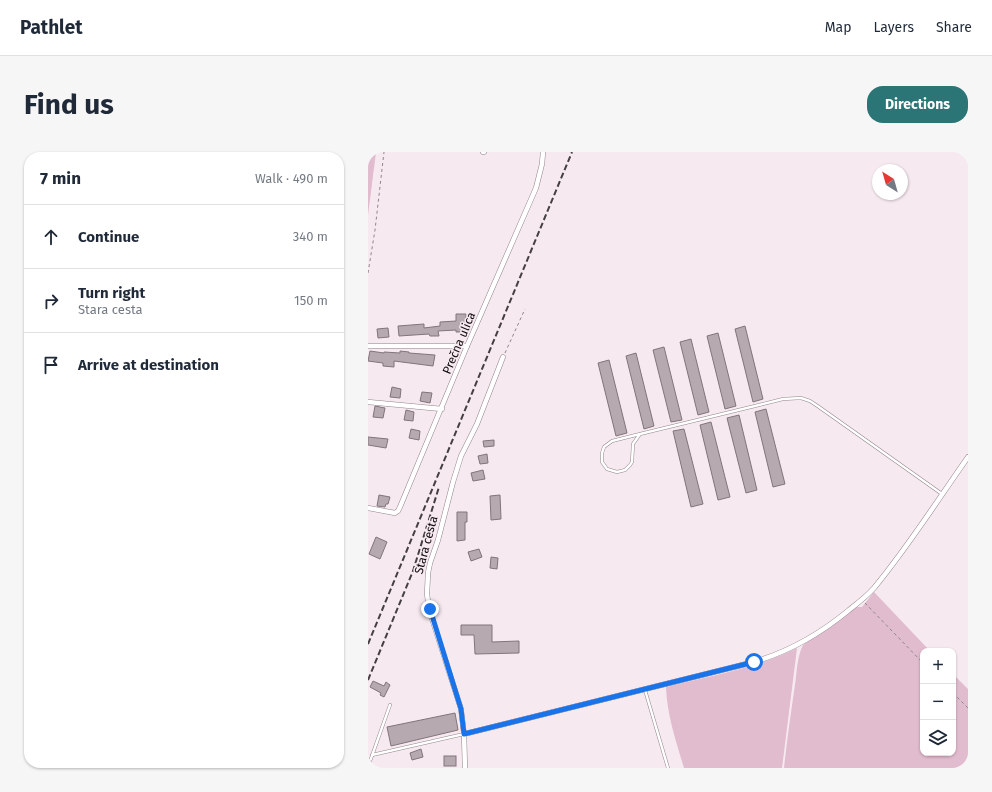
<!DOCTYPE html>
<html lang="en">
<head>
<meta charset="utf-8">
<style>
	:root { --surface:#fff; --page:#f6f6f7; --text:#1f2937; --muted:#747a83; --line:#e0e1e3; --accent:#2b7576 }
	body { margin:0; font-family:"Fira Sans",sans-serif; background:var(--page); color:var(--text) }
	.controls { position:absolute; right:12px; bottom:12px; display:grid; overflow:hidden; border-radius:8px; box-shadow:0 1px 3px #0004 }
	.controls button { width:36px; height:36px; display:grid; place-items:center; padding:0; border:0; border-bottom:1px solid var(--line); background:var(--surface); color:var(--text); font:20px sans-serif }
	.compass { position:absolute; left:504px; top:12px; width:36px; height:36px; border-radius:50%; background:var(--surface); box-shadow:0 1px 3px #0004; rotate:323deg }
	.stop { position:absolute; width:12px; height:12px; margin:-9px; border:3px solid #1a73e8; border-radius:50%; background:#fff }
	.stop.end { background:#1a73e8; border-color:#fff; box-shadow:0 1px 4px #0008 }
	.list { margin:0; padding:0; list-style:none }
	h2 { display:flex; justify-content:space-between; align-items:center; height:52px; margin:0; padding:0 16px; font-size:17px }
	h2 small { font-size:13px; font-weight:400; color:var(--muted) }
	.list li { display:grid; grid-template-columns:26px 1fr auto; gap:12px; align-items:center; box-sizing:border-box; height:64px; padding:0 16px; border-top:1px solid var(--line) }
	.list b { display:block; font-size:15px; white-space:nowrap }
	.list p { margin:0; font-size:13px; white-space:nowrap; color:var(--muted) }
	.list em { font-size:13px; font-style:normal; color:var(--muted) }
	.icon { flex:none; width:22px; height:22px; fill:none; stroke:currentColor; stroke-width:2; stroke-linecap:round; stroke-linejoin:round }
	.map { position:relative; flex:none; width:600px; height:616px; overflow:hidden; border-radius:16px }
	header { display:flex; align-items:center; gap:24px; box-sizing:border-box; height:56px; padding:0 20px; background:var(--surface); border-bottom:1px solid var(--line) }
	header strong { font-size:19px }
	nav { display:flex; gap:22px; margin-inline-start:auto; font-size:14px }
	.intro { display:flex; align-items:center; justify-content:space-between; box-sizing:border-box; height:96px; padding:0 24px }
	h1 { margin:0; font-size:28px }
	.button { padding:10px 18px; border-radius:16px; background:var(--accent); color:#fff; font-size:14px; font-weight:700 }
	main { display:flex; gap:24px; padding:0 24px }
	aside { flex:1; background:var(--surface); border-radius:16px; box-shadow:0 1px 3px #0004 }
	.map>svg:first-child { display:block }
	.green { fill:#e1bbce }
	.building { fill:#b6aab0; stroke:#81757b }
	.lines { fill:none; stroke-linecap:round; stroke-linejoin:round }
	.lane-casing { stroke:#91858b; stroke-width:3.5 }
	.street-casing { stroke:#91858b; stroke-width:5.5 }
	.path { stroke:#8f868a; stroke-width:1; stroke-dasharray:3 3; stroke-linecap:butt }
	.lane { stroke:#fff; stroke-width:2.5 }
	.street { stroke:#fff; stroke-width:4.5 }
	.rail { stroke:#453f42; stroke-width:2; stroke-dasharray:6 3; stroke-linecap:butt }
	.route { stroke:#1a73e8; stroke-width:5 }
	.labels { text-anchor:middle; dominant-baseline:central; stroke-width:3; stroke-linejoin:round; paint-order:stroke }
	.street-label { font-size:12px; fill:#0e0a0c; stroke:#f6e9ef }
</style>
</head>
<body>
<header>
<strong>Pathlet</strong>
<nav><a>Map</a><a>Layers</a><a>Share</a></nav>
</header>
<div class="intro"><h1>Find us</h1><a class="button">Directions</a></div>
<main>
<aside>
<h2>7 min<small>Walk · 490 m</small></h2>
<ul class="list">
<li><svg class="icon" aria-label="ahead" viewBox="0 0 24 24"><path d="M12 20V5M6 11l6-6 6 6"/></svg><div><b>Continue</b></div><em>340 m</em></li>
<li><svg class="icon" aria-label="right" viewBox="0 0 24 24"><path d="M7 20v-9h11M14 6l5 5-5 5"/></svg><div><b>Turn right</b><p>Stara cesta</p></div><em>150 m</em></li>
<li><svg class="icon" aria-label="arrive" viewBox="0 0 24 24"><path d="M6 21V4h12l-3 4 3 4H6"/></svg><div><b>Arrive at destination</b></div></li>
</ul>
</aside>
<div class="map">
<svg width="600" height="616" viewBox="0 0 600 616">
	<rect width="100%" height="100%" fill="#f6e9ef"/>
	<g class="green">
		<path d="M0,0H8L0,63Z"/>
		<path d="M506,440L562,499H555V601H585V522L600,537V616H416C419,588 423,560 427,533C429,519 429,505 435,493L485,457L489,455H494Z"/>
		<path d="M429,496L414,616H316C308,589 299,563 298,535C341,524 390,516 429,496Z"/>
	</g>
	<g class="building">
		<path d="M88,162H98V180H88V178L70,179L71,184H62L61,182L31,184L30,174L56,172V176L72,174V170L88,169Z"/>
		<path d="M377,174L395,247L385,250L367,177Z"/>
		<path d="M20,176L21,185L10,186L9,177Z"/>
		<path d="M350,181L368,254L357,257L339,184Z"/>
		<path d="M323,187L341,260L330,263L312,190Z"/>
		<path d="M296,195L314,268L303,270L285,198Z"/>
		<path d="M2,199L16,201V200L32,201V199L41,200V201L67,203L65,214L26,209V215L15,214V211L0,209Z"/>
		<path d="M268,201L286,274L276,277L258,204Z"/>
		<path d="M241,208L259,281L248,284L230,211Z"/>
		<path d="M24,235L33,237L32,246L22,245Z"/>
		<path d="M54,240L64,241L62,251L52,249Z"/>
		<path d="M7,254L17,256L15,266L5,265Z"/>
		<path d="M398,257L417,332L405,335L387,260Z"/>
		<path d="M38,258L46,260L45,269L36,268Z"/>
		<path d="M371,263L389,338L378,341L359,266Z"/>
		<path d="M343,270L362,345L350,348L332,273Z"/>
		<path d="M43,277L52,279L51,288L41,286Z"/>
		<path d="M316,277L335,352L323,355L305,279Z"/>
		<path d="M0,285L20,287L18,296L0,293Z"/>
		<path d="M126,288V294L116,295L115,289Z"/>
		<path d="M119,302L120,311L112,312L110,304Z"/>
		<path d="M115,318L117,327L105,329L103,321Z"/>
		<path d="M11,343L22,345L20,352H18L17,355L9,354Z"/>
		<path d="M132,343L133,367L123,368L122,344Z"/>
		<path d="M89,360H99V370H97V388L89,389Z"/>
		<path d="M8,385L19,390L12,407L1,402Z"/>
		<path d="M111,397L114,405L103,409L100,400Z"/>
		<path d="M123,405L130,406L129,417L122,416Z"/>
		<path d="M93,473H124V490L151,489V501L107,502L106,483H93Z"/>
		<path d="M5,529L16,534L18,530L22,533L16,545L12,543L13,541L2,535Z"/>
		<path d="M87,561L90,578L23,594L19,575Z"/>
		<path d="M53,597L55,605L44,608L42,601Z"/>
		<rect x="76" y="604" width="12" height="10"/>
	</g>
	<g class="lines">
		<defs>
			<g id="lane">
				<path d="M272,282L265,292L264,310L262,313L257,318L249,320L239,317L234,310V301L236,295L244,289L272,282L387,254L415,247L433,246L442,249L451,255L574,342"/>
				<path d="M277,538L300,616"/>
				<path d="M4,603L96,582"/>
				<path d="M0,615L22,553"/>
			</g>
			<g id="street">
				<path d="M115,0H116"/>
				<path d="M0,194H99"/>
				<path d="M0,250L74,257"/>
				<path d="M0,356L27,361L30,359L32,355L99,194L168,36L174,12L175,0"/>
				<path d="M96,582L386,510C423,499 452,482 481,458C490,451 499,444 506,436C540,395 569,349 600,305"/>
				<path d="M97,616L96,582L93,557L61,457L59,442L60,421L62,411L70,388L85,330L93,304L109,272L135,205"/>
			</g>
		</defs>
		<use href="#lane" class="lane-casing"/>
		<use href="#street" class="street-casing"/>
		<g class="path">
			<path d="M0,121L7,78L16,0"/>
			<path d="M137,201L157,157"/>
			<path d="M497,451L555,511"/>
			<path d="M585,541L600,556"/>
		</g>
		<use href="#lane" class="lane"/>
		<use href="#street" class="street"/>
		<g class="rail">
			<path d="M0,492L204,0"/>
			<path d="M0,528L45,419L71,335"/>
		</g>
	</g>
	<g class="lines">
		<path class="route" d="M62,457L93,557L96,582L386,510"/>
	</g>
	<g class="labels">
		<g class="street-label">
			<text transform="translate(91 191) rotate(-67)">Prečna ulica</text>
			<text transform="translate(58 393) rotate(-75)">Stara cesta</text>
		</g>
	</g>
</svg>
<div class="controls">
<button>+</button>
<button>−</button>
<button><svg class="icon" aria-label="layers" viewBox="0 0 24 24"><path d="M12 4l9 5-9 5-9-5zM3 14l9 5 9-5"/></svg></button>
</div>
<svg class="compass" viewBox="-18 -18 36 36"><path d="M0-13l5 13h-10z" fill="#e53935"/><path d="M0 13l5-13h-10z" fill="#747a83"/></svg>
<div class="stop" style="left:386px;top:510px"></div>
<div class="stop end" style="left:62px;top:457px"></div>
</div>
</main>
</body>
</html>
